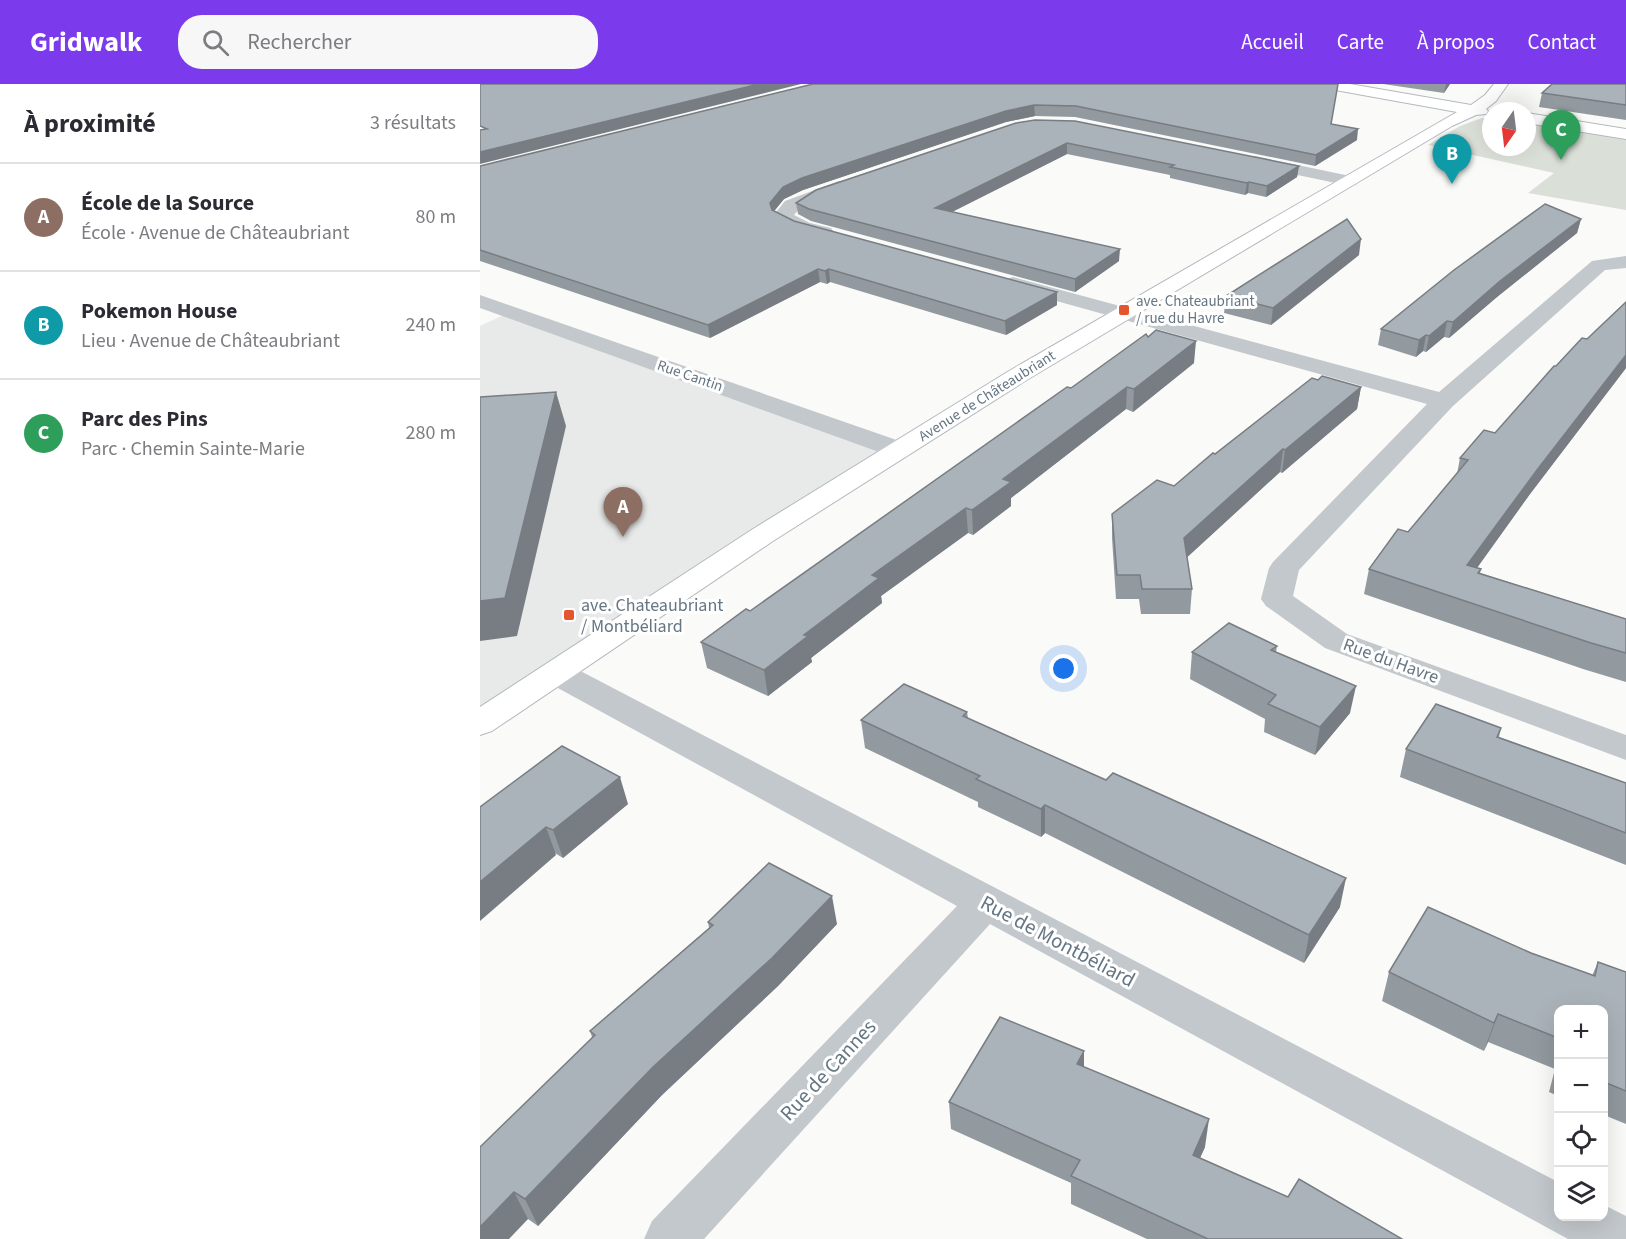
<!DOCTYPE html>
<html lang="fr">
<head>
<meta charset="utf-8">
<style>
	:root { --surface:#fff; --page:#f7f7f7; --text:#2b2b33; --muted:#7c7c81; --line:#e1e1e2; --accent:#7c3aed }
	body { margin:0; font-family:"Source Sans 3",sans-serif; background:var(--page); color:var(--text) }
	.controls { position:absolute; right:18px; bottom:18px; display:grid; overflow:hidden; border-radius:12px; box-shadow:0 6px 24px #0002 }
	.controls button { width:54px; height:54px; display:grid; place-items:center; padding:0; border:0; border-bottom:2px solid var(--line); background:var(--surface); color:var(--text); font:30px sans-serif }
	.compass { position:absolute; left:1002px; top:18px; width:54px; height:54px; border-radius:50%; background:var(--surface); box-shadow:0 6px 24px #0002; rotate:194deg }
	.you { position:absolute; left:584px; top:585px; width:21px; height:21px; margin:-15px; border:4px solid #fff; border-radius:50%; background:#1a73e8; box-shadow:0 0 0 9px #1a73e833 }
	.badge { display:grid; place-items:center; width:39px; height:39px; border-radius:50%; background:var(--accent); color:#fff; font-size:20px; font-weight:700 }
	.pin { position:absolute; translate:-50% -50px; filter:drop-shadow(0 2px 3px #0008) }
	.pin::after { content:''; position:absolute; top:32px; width:21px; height:18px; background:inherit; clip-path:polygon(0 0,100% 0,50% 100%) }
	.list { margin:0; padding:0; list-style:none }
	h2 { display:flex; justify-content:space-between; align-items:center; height:78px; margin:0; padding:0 24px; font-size:26px }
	h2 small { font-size:20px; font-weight:400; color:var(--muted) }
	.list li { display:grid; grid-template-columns:39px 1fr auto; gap:18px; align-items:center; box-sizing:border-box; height:108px; padding:0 24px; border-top:2px solid var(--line) }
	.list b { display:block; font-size:22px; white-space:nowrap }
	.list p { margin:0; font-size:20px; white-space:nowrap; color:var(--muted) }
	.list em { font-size:20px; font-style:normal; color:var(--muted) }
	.icon { flex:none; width:33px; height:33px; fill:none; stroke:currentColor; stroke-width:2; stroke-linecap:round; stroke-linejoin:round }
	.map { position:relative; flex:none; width:1146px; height:1155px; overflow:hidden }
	header { display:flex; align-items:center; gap:36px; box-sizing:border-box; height:84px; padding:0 30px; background:var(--accent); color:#fff }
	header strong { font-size:28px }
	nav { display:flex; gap:33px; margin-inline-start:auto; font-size:21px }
	.search { width:420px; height:54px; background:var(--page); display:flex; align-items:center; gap:15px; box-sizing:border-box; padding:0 21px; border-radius:24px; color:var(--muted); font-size:22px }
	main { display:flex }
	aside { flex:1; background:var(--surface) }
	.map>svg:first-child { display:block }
	.built { fill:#e8e9e9 }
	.green { fill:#dadfd7 }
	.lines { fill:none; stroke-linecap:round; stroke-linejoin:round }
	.secondary-casing { stroke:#b3babf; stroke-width:2 }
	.street { fill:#c3c8cc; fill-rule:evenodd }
	.secondary { fill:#fff; fill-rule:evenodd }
	.wall { fill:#929a9f }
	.shaded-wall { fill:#777d82 }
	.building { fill:#aab3b9; stroke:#777d82; stroke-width:1.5 }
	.poi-dot { fill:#e4572e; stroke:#fff; stroke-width:2 }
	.labels { text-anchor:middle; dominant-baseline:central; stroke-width:6; stroke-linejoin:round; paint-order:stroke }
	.far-poi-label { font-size:15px; fill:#657683; stroke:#fff; text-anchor:start }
	.far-street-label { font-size:15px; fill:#657683; stroke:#fff }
	.poi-label { font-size:18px; fill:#657683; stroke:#fff; text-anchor:start }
	.street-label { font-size:18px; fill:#657683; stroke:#fff }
	.near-street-label { font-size:21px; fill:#657683; stroke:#fff }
</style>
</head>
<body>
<header>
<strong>Gridwalk</strong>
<div class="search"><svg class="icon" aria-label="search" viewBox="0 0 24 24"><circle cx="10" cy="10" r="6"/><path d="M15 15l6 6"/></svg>Rechercher</div>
<nav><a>Accueil</a><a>Carte</a><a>À propos</a><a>Contact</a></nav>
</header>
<main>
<aside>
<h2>À proximité<small>3 résultats</small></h2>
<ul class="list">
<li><span class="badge" style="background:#8d6e63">A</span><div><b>École de la Source</b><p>École · Avenue de Châteaubriant</p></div><em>80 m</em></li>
<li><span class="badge" style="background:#0f9aa8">B</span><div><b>Pokemon House</b><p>Lieu · Avenue de Châteaubriant</p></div><em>240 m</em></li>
<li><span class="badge" style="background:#2e9e5b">C</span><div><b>Parc des Pins</b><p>Parc · Chemin Sainte-Marie</p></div><em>280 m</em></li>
</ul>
</aside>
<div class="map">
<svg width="1146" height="1155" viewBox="0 0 1146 1155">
	<rect width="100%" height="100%" fill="#fafaf8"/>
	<path class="built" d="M28,229L419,366L0,640V242Z"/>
	<path class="green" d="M1002,34H1011V63H1047V37L1146,53V126L1048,109L1074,89L948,61L980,42Z"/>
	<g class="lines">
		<defs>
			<g id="secondary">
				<path d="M837,0H870L991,21L1005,11L1014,0H1028L1016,17L1006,25L1008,27L1006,30L996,31L972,42L545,297L293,457L12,647L0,651V623L273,445L529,287L977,28L844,4Z"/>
				<path d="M1047,29L1146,45V55L1047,39Z"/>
			</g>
		</defs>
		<use href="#secondary" class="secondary-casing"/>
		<g class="street">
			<path d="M775,72L870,92L876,93L879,97L876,101L870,102L769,81L766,77L769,73Z"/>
			<path d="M359,97L365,98L368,102L365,106L319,125L314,131L330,139L351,144L354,148L351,152C335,156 302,146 293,132L305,117Z"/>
			<path d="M1146,172V184L1125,186L973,322L819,486L813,512L867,550L1146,651V676L845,564L786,522L781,515L789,484L793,478L947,320L526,203L522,199L526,195L533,193L540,195L959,308L1112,177Z"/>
			<path d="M0,211L428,360L432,366L428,372L419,374L410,372L0,224Z"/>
			<path d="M77,578L89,581L1078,1098V1132H1124V1121L1146,1132V1155H1088L510,840L224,1155H164L172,1137L477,822L65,597L60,589L65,581Z"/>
		</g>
		<use href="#secondary" class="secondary"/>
	</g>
	<g class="wall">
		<path d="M333,0L852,40L877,56L835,82L595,33L555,32L526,38L323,106L304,115L294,127L314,137L577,221L526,251L350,198L347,200L340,198L230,254L0,177V82Z"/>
		<path d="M903,0H970L964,9Z"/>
		<path d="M1146,0V36L1059,23L1062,9Z"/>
		<path d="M536,39L819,82L817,93L786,113L768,109L765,111L690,94V91L587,70L472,128L639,177L595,208L331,137L318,130L316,119Z"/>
		<path d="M1101,135L1097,149L1017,213L969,254L964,253L946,268L943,267L936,273L898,261L901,245Z"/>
		<path d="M879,171L791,241L744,229L746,212Z"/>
		<path d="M1146,218V284L1050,410L997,484L1001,485L1000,489L1146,535V598L1103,585L884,510L889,485L928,448L977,390L980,374L1015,349L1076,282L1107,255Z"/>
		<path d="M668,253L714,279L653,328L646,325L531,414V422L493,451L488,449L401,512L402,519L331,574L332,578L288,612L227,584L221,558L270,527L591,304Z"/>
		<path d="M838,296L881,303L877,325L802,389L800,388L707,473L712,505L710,530H661L659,515H636L632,454V430L694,402L735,370Z"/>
		<path d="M797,562L796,568L870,629L835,671L784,648L785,635L710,595L712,568Z"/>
		<path d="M487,628L488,634L860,823L824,879L565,749L561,753L498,723V718L385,664L381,636Z"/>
		<path d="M1021,644L1019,653L1146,699V781L920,693L926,665Z"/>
		<path d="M148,720L83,774L0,723Z"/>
		<path d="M228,838L357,840L298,902L182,1011L58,1142L48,1135L0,1155L112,953L110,947L229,844Z"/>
		<path d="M1051,869L1112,892L1118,878L1146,888V1040L1124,1031V926H1078V1012L1069,1008L1075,985L1008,958L1004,967L902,917L909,888Z"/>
		<path d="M604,983L725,1063L720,1074L808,1113L922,1155H667L591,1120V1099L471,1045L469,1018Z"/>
	</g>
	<g class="shaded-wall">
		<path d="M279,0H321L0,80V68Z"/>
		<path d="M966,0H970L964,9Z"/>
		<path d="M554,21L555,32L526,38L323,106L304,115L291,131L290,119L303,103L322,94L526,27Z"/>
		<path d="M878,45L877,56L835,82L836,71Z"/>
		<path d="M587,59V70L456,136L455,124Z"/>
		<path d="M819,82L817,93L786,113L787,102Z"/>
		<path d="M769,98L768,109L765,111L767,99Z"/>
		<path d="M1101,135L1097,149L1017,213L969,254L973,238L1020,197Z"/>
		<path d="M881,155L879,171L791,241L793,224Z"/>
		<path d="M640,165L639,177L595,208V195Z"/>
		<path d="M338,185L340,198L230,254L228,241Z"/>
		<path d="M349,185L350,198L347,200L345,187Z"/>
		<path d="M577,208V221L526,251L525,237Z"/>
		<path d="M967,237L964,253L946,268L949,252Z"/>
		<path d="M946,251L943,267L936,273L939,256Z"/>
		<path d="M716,257L714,279L653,328L654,305Z"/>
		<path d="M1146,271V284L1050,410L981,506L987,481L1057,386Z"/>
		<path d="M647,303L646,325L531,414V422L493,451L492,426L523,395Z"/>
		<path d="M881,303L877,325L802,389L805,366Z"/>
		<path d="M76,308L86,342L37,552L0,557V517Z"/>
		<path d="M803,365L800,388L702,478L704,454Z"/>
		<path d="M486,424L488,449L401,512L402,519L331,574L332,578L288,612L284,586L392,491Z"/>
		<path d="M876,602L870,629L835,671L840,643Z"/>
		<path d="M140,693L148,720L83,774L73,746Z"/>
		<path d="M565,721V749L561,753V725Z"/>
		<path d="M66,743L76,771L0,837V798Z"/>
		<path d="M866,794L860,823L824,879L829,851Z"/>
		<path d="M352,812L357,840L298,902L182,1011L58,1142L45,1115L173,983Z"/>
		<path d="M1018,930L1008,958L1004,967L1014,939Z"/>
		<path d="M604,967V995L597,980Z"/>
		<path d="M729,1035L725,1063L709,1098L713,1071Z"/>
		<path d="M34,1108L48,1135L29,1155H0V1143Z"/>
	</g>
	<g class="building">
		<path d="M0,0H279L0,68V46L7,45L0,42Z"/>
		<path d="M333,0H858L851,40L878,45L836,71L596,22L554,21L526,27L322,94L303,103L290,119L292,126L314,137L577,208L525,237L349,185L345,187L338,185L228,241L0,166V82Z"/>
		<path d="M1072,0H1146V21L1062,9Z"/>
		<path d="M555,36L595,37L819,82L787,102L769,98L767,99L690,83L694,81L587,59L455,124L640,165L595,195L329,125L316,119L336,106L536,39Z"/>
		<path d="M1065,120L1101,135L1020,197L973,238L967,237L949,252L946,251L939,256L901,245L974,186Z"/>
		<path d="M867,135L881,155L793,224L746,212Z"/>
		<path d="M1146,218V271L1057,386L987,481L1001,485L998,489L1146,535V569L1111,559L889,485L918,445L928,448L988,376L980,374L1004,346L1015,349L1074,282H1076L1102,254L1107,255Z"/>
		<path d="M676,246L716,257L654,305L647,303L523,395L531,398L492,426L486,424L392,491L399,494L324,551L328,552L284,586L221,558L266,525L270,527L587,303L591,304L666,250L668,253Z"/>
		<path d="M842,292L881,303L805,366L803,365L704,454L712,505H662L660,491H637L632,430L677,396L694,402L733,369L735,370L832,294L838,296Z"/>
		<path d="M76,308L25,514L0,517V313Z"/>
		<path d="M749,539L797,562L791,566L876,602L840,643L788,620L796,611L712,568Z"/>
		<path d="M424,600L487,628L483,632L626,696L633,689L866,794L829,851L565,721L561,725L496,695L500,692L381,636Z"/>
		<path d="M956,620L1021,644L1017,653L1146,699V749L926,665Z"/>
		<path d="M82,662L140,693L73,746L66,743L0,798V723Z"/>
		<path d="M289,779L352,812L292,874L173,983L45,1115L34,1108L0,1143V1063L115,951L110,947L233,841L228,838Z"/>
		<path d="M948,823L1051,869L1115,892L1118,878L1146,888V1007L1124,998V926H1078V954L1018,930L1014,939L909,888Z"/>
		<path d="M520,933L604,967L597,980L729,1035L713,1071L808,1113L819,1095L922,1155H728L591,1092L600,1076L469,1018Z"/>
	</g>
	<g class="poi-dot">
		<rect x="638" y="220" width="12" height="12" rx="3"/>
		<rect x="83" y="525" width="12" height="12" rx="3"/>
	</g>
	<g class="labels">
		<g class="far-poi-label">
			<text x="656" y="217">ave. Chateaubriant<tspan x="656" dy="17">/ rue du Havre</tspan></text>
		</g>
		<g class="far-street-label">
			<text transform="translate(210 292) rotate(19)">Rue Cantin</text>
			<text transform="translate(507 312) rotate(-32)">Avenue de Châteaubriant</text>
		</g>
		<g class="poi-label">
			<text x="101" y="521">ave. Chateaubriant<tspan x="101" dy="21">/ Montbéliard</tspan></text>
		</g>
		<g class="street-label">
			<text transform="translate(911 577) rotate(20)">Rue du Havre</text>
		</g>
		<g class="near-street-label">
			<text transform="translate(578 857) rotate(28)">Rue de Montbéliard</text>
			<text transform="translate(348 986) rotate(-47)">Rue de Cannes</text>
		</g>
	</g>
</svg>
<div class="controls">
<button>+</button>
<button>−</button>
<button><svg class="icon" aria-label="locate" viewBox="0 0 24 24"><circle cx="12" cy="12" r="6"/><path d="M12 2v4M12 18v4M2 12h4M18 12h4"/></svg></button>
<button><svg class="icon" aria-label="layers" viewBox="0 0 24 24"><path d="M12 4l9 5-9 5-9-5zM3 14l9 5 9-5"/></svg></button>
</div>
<svg class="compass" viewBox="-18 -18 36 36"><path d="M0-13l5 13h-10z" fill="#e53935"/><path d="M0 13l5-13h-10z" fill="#7c7c81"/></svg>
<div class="you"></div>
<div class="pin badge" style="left:143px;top:453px;background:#8d6e63">A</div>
<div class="pin badge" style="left:972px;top:100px;background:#0f9aa8">B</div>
<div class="pin badge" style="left:1081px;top:76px;background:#2e9e5b">C</div>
</div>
</main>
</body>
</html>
